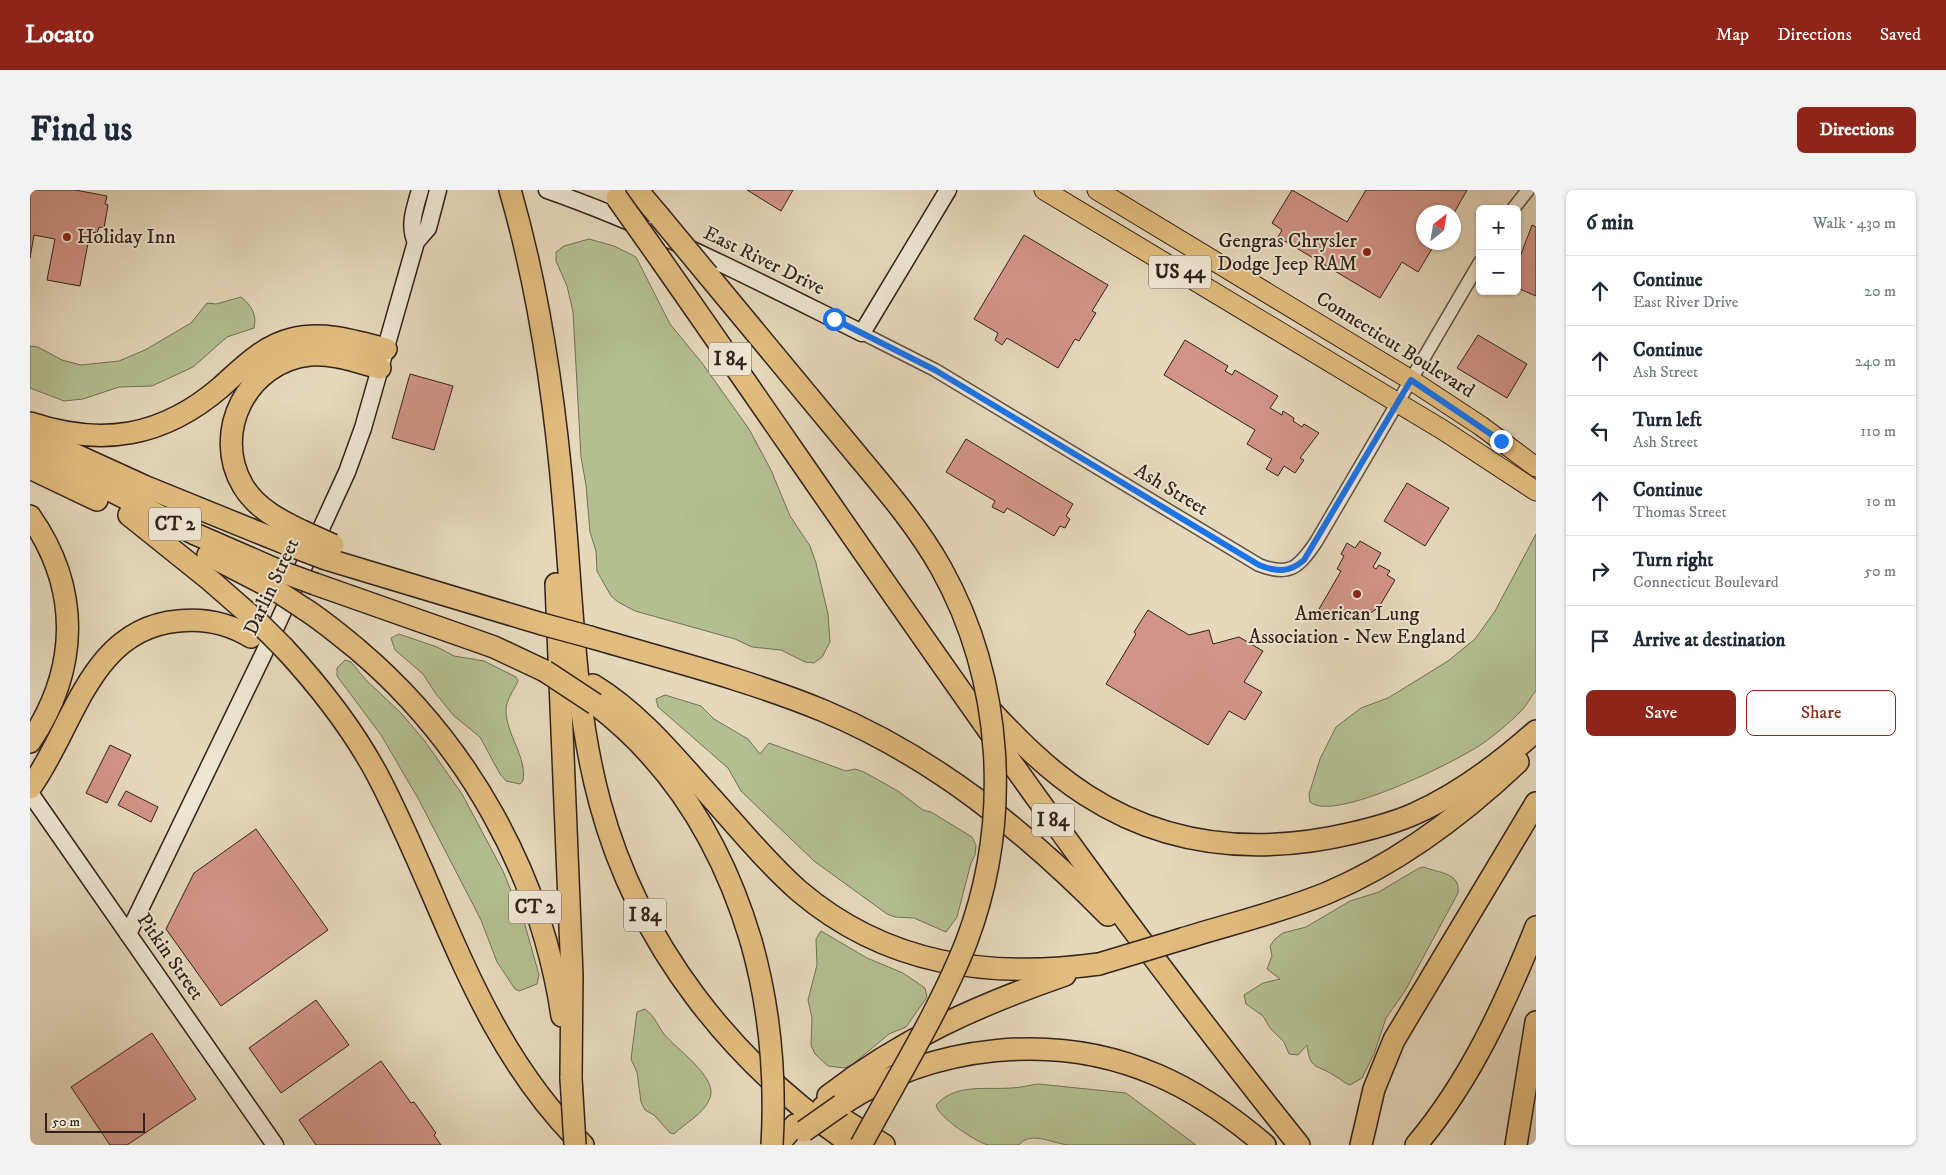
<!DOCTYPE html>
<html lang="en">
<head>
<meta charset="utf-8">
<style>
	:root { --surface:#fff; --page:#f2f2f3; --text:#1f2937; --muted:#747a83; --line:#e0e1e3; --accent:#8f2418 }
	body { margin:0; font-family:"IM FELL DW Pica",serif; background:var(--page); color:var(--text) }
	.controls { position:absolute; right:15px; top:15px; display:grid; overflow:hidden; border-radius:8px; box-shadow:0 1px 4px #0004 }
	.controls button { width:45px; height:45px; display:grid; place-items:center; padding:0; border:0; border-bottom:1px solid var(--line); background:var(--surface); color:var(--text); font:25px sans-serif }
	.compass { position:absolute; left:1386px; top:15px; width:45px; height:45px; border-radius:50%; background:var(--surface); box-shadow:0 1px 4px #0004; rotate:31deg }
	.scale { position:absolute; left:15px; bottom:12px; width:100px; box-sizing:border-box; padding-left:5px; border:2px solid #32221a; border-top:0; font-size:14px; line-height:18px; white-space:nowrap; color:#32221a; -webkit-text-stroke:4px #eee6d3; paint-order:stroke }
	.stop { position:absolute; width:15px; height:15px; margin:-11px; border:4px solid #1a73e8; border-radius:50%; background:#fff }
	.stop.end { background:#1a73e8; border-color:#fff; box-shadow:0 1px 5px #0008 }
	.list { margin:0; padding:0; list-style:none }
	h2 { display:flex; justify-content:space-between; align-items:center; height:65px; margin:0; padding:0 20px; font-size:21px }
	h2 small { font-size:16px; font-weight:400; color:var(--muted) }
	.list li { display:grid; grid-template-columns:32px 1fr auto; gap:15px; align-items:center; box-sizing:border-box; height:70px; padding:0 20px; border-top:1px solid var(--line) }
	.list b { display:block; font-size:19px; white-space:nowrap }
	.list p { margin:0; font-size:16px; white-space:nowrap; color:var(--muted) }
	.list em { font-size:16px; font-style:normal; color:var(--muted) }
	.actions { display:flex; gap:10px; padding:15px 20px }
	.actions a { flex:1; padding:11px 0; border:1px solid var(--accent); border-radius:8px; text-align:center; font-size:18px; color:var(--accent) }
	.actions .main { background:var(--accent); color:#fff }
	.icon { flex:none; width:28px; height:28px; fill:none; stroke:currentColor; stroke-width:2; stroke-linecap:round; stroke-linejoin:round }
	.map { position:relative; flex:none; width:1506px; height:955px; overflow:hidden; border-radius:8px }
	header { display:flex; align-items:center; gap:30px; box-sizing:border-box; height:70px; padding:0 25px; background:var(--accent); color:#fff }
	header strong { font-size:24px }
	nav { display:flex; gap:28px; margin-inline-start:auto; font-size:18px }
	.intro { display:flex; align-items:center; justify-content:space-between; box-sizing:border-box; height:120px; padding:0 30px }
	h1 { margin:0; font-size:35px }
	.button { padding:12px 22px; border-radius:8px; background:var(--accent); color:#fff; font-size:18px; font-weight:700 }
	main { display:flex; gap:30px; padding:0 30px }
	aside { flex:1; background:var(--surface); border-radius:8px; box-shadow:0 1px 4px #0004 }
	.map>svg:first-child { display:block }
	.green { fill:#b3bf91; stroke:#727056 }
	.building { fill:#d29488; stroke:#32221a }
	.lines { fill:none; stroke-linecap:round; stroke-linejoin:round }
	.street-casing { stroke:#5f5042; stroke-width:15 }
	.secondary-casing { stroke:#32221a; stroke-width:19 }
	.primary-casing { stroke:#32221a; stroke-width:21 }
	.highway-casing { stroke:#32221a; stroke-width:24 }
	.street { stroke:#eee6d3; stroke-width:12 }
	.secondary { stroke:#eee6d3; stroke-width:16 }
	.primary { stroke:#e2bc7e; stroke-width:19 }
	.highway { stroke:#e2bc7e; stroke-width:21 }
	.highway-bridge-casing { stroke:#32221a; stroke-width:24; stroke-linecap:butt }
	.highway-bridge { stroke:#e2bc7e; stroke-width:21 }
	.route { stroke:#1a73e8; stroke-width:6 }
	.poi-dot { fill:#8f2418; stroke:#eee6d3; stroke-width:2 }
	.labels { text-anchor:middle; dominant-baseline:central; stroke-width:4; stroke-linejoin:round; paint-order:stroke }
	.shield { fill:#eee6d3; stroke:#6a5d52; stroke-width:1 }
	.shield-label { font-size:19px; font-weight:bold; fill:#32221a }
	.poi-label { font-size:20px; fill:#32221a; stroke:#eee6d3; text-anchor:start }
	.street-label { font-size:20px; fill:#32221a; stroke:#eee6d3 }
</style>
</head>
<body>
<header>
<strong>Locato</strong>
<nav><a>Map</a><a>Directions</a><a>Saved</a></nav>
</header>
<div class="intro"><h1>Find us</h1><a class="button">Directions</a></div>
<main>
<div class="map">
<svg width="1506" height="955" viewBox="0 0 1506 955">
	<rect width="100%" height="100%" fill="#e5d8bb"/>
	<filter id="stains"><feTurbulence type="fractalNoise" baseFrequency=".004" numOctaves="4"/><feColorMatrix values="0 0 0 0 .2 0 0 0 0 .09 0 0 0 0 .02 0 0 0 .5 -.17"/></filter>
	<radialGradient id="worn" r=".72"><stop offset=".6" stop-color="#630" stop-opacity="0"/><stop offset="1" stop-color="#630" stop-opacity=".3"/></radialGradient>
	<g class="green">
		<path d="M559,49L584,56L606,67L640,134L672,173L719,239L741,280L760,326L780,356L786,373L798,424L800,452L792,467L784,473L775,472L751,460L722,457L705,449L605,421L588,412L581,406L567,381L566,361L560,342L556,295L551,267L543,122L537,96L526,71V62L534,56Z"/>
		<path d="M211,107C222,116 227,125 224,138L197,147L163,177L122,196L89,197L53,209L34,211L0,198V156L8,157L32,170L51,175L89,171L115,160L161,133L177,113L186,114Z"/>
		<path d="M1506,344V501C1500,507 1497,516 1490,522C1479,533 1465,545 1452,554C1427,571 1304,633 1280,612L1279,604L1290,569L1306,537L1331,518L1358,508L1418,471L1445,449L1465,421Z"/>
		<path d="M369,444L407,457L424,466L454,471L486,487L488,491C484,500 476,510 476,520C476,545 497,566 493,591L490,594L476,591L470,584L450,547L424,526L406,504L393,484L365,460L361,448Z"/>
		<path d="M315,470L321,472L336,490L371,523L394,550L432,604L473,681L495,735L509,785L507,794L489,801L485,799L467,772L451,730L389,610L351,545L307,486V478Z"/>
		<path d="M635,505L671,516L684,529L718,549L730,564L739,553L816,581L825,579L834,582L868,601L893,620L901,622L942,647L946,655L945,665L941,673L927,727L916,742L884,728L865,727L857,724L784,671L711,601L698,578L628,517L626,509Z"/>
		<path d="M1394,677C1407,683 1431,682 1428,703L1375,801L1356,828L1344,864L1332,888L1320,895C1313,893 1311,889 1305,886C1287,874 1280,881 1277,855L1268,865L1259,864L1254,852L1240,838L1233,826L1216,814L1214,805L1233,793L1250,789L1237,779L1242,766L1240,756L1245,749L1253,743L1276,737L1320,711L1349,702L1389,678Z"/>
		<path d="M791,741L837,768L873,783L895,798L897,807L876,837L859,844L823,874L815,878L798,876L785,864L781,855L782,828L778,810L787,775L786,749Z"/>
		<path d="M615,819C624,825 628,836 634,844C646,859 688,887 680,908C674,924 655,933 644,944L640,943L624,925L615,920L611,912L607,882L601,869L607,822Z"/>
		<path d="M1008,894L1096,903L1166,955C1124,955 1081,955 1039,955C1024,954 1000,940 989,955C979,955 967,955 958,955C946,952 908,927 906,915C926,893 955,900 981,898C990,898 999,895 1008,894Z"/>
	</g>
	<g class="building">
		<path d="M0,0H45L77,6L75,14L78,15L74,38L69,37L67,43L60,42L50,96L17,90L25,49L4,45L0,68Z"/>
		<path d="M717,0H763L751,21Z"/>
		<path d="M1262,0L1317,32L1336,0H1437L1424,23L1394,22V52H1406L1388,82L1372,72L1350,108L1248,47L1252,40L1242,33Z"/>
		<path d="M1502,35L1506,37V106L1487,98V75Z"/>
		<path d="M994,45L1078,95L1062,121L1066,123L1049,151L1045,149L1028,178L977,148L972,155L965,150L968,143L944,129Z"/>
		<path d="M1448,145L1497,174L1477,208L1427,178Z"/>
		<path d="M1155,150L1198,176L1195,181L1202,185L1205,180L1248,206L1240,218L1252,225L1253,221L1264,228L1263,231L1272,237L1274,234L1289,243L1270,268L1274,270L1265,283L1254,276L1248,286L1236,279L1242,269L1217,254L1225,240L1134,185Z"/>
		<path d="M380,184L423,196L404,260L362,248Z"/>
		<path d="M936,249L1043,314L1036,326L1040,329L1035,338L1030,336L1024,346L977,318L974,323L962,317L965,311L916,282Z"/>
		<path d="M1377,293L1419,318L1395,356L1354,331Z"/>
		<path d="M1330,351L1351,363L1343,377L1346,379L1349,375L1360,381L1357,385L1365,390L1349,417L1328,432L1314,424L1310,432L1289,419L1311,381L1307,379L1314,366L1311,364L1317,353L1325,358Z"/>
		<path d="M1118,420L1159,445L1179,440L1183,454L1209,447L1233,461L1214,492L1232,502L1215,530L1199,521L1178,555L1076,494L1106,444L1104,442Z"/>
		<path d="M80,555L101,565L77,613L56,603Z"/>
		<path d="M96,601L128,617L121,632L88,615Z"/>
		<path d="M226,639L298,740L191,816L136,739L164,683Z"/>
		<path d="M286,810L319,855L251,903L219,858Z"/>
		<path d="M122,843L166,909L97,955H80L41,897Z"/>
		<path d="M351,871L381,913L384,912L406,943L404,945L411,955H286L269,930Z"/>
	</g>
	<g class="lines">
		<defs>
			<g id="street">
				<path d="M1483,19L1498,0"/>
				<path d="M832,143L905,180L1229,375C1260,387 1269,377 1286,352L1450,72"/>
			</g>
			<g id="secondary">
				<path d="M517,0C626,38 729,92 832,143L918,0"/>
				<path d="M386,52C378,35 385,18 390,0"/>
				<path d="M0,603L245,955"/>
				<path d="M98,744L233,465L317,282L333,238L386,52L398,38L408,0"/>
			</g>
			<g id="primary">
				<path d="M1014,0L1413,240L1506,301"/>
				<path d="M1067,0L1381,190L1451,236L1506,277"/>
			</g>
			<g id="highway">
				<path d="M480,0C510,103 525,211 534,318C543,417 544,517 570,613C608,754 702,874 823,955"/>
				<path d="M607,0L629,26"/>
				<path d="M626,63C836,363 1039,669 1269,955"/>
				<path d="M678,85L827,265"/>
				<path d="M0,233C72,257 133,247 191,197C212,178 233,156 262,149C294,141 325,151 356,159"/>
				<path d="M0,244L114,296L264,357"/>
				<path d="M0,259L165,344L252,382"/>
				<path d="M0,278L67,310"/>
				<path d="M99,325L180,390L228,432"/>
				<path d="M0,326C51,399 49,479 0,552"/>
				<path d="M272,341C249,330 226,318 213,296C181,242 218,171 280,165C303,163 327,172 350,178"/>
				<path d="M178,365L244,399"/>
				<path d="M296,369L512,434"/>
				<path d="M285,394L464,457L515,481"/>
				<path d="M526,394L542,785L541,888"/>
				<path d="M273,418C292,430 310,445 327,459C437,552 511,684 532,826"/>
				<path d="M560,447C638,470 719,490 794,521C904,567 995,641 1078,725"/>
				<path d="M254,458C290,497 323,539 348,586C415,714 446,849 553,955"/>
				<path d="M563,495C609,523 643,565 678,604C708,637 736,672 769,701C856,775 959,789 1069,774"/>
				<path d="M952,511C984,546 1017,580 1056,605C1138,658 1230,665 1323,643C1344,638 1364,633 1384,624C1429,604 1469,574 1506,541"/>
				<path d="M565,514C644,574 693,657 721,751"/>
				<path d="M0,598C44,538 59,439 148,431C174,428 198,433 221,447"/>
				<path d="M1152,749C1200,734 1251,722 1297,703C1368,673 1433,624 1488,572"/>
				<path d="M798,906C872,849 948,815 1035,785"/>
				<path d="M811,915C903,854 1026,841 1127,885C1167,902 1202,927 1235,955"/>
				<path d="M793,917L854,955"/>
				<path d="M748,955L765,935"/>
				<path d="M1331,955L1344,899L1364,850L1506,613"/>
				<path d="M1386,955C1440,891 1475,814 1506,737"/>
				<path d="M1486,955L1506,832"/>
			</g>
		</defs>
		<use href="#street" class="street-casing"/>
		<use href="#secondary" class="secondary-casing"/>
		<use href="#primary" class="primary-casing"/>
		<use href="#highway" class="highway-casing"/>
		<use href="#street" class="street"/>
		<use href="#secondary" class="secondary"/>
		<use href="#primary" class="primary"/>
		<use href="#highway" class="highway"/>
		<defs>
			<g id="highway-bridge">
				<path d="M587,8L626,63"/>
				<path d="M629,26L678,85"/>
				<path d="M827,265C857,301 888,337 911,378C974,491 982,632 936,753C909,821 866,890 831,955"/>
				<path d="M272,341L303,355"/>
				<path d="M264,357L296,369"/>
				<path d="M252,382L285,394"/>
				<path d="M244,399L273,418"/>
				<path d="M228,432L254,458"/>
				<path d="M512,434L560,447"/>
				<path d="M515,481L565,514"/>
				<path d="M721,751C740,818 746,887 742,955"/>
				<path d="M1069,774L1152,749"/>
				<path d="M541,888L545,955"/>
				<path d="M774,941L811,915"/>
			</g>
		</defs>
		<use href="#highway-bridge" class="highway-bridge-casing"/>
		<use href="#highway-bridge" class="highway-bridge"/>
	</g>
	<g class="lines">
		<path class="route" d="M804,129L905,180L1229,375C1246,382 1259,383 1274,370L1381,190L1471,251"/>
	</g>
	<g class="poi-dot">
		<circle cx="37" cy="47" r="5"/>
		<circle cx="1337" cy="62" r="5"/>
		<circle cx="1327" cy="404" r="5"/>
	</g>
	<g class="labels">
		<g class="shield">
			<rect x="1119" y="65.5" width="62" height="33" rx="4"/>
			<rect x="679" y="152.5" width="42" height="33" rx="4"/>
			<rect x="119" y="317.5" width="52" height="33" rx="4"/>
			<rect x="1002" y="613.5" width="42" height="33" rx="4"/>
			<rect x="479" y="700.5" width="52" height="33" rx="4"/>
			<rect x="594" y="708.5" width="42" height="33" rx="4"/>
		</g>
		<g class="shield-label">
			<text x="1150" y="82">US 44</text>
			<text x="700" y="169">I 84</text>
			<text x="145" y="334">CT 2</text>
			<text x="1023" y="630">I 84</text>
			<text x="505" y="717">CT 2</text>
			<text x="615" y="725">I 84</text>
		</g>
		<g class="poi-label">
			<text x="47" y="47">Holiday Inn</text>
			<text x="1327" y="51" text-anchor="end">Gengras Chrysler<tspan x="1327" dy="23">Dodge Jeep RAM</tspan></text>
			<text x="1327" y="424" text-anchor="middle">American Lung<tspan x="1327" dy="23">Association - New England</tspan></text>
		</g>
		<g class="street-label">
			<text transform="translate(734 71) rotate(26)">East River Drive</text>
			<text transform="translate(1365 155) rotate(32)">Connecticut Boulevard</text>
			<text transform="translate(1141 300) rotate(31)">Ash Street</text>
			<text transform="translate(242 397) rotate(-65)">Darlin Street</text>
			<text transform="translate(140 767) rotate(55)">Pitkin Street</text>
		</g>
	</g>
	<rect width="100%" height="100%" filter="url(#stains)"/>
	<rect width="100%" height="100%" fill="url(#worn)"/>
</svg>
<div class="controls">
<button>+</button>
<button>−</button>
</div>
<svg class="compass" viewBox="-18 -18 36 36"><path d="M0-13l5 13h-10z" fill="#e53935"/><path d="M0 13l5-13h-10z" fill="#747a83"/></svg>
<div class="scale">50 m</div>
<div class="stop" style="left:804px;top:129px"></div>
<div class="stop end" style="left:1471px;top:251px"></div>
</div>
<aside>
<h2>6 min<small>Walk · 430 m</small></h2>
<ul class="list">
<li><svg class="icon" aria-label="ahead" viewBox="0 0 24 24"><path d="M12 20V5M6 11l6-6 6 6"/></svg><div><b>Continue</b><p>East River Drive</p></div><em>20 m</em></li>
<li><svg class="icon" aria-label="ahead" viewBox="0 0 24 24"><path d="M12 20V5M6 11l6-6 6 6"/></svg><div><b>Continue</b><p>Ash Street</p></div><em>240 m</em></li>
<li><svg class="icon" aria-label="left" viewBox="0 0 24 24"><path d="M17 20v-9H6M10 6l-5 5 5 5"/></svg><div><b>Turn left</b><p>Ash Street</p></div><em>110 m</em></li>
<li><svg class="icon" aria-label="ahead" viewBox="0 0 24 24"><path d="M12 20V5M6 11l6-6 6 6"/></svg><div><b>Continue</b><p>Thomas Street</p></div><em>10 m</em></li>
<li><svg class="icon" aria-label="right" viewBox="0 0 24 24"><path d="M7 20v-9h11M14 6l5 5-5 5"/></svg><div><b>Turn right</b><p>Connecticut Boulevard</p></div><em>50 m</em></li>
<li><svg class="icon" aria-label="arrive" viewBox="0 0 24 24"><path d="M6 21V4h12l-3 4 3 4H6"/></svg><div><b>Arrive at destination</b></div></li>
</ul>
<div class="actions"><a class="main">Save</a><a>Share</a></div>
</aside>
</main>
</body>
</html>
